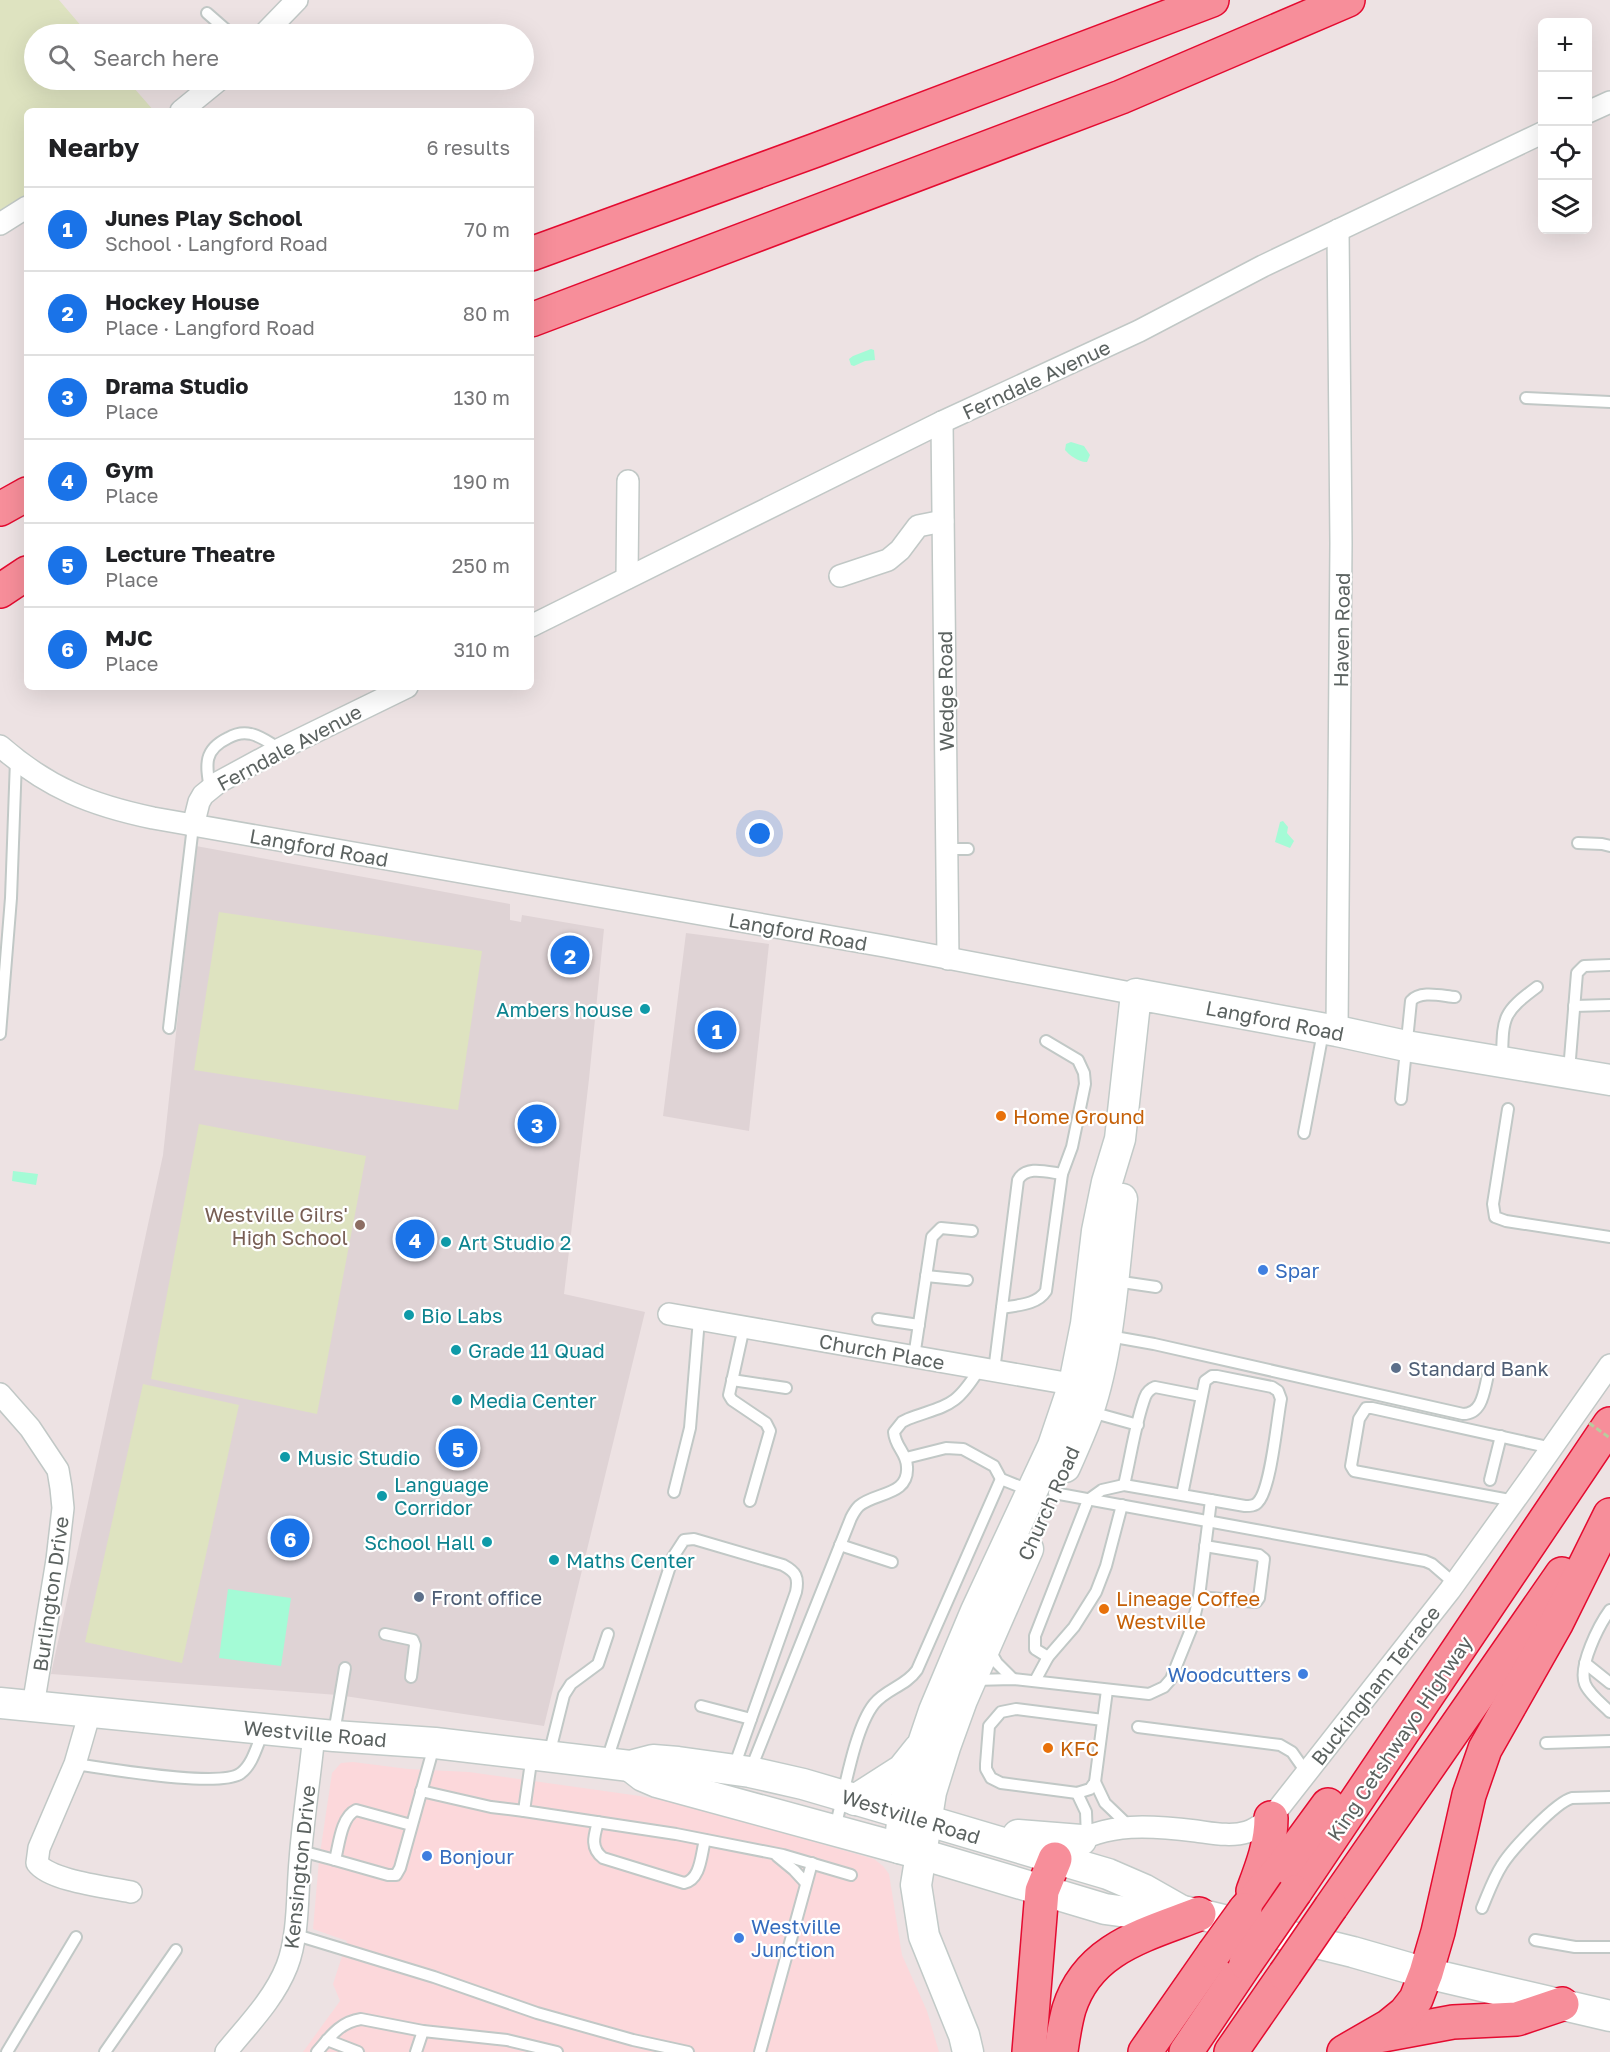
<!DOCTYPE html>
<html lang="en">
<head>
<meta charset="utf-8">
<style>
	:root { --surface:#fff; --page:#f6f6f6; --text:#202124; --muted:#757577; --line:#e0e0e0; --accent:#1a73e8 }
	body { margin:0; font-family:"Golos Text",sans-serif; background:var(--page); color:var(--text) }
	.controls { position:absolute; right:18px; top:18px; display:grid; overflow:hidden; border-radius:9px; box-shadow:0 6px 24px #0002 }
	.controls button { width:54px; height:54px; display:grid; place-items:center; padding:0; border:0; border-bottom:2px solid var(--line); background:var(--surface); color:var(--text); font:30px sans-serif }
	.you { position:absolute; left:760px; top:834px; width:21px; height:21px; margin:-15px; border:4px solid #fff; border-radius:50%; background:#1a73e8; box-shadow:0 0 0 9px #1a73e833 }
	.badge { display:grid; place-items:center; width:39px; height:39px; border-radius:50%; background:var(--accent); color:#fff; font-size:20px; font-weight:700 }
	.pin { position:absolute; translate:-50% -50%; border:3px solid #fff; box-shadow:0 2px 6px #0006 }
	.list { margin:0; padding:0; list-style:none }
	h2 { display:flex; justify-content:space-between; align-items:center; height:78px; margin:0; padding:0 24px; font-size:26px }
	h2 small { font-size:20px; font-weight:400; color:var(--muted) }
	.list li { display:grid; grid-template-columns:39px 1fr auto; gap:18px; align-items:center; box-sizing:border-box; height:84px; padding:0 24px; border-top:2px solid var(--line) }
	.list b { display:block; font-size:22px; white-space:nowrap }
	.list p { margin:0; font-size:20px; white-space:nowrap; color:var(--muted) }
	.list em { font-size:20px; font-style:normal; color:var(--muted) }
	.icon { flex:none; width:33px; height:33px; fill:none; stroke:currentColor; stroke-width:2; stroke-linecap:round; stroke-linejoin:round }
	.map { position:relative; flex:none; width:1610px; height:2052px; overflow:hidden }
	.search { position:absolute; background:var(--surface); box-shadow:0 6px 24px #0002; left:24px; top:24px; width:510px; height:66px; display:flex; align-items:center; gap:15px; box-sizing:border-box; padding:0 21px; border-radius:33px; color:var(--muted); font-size:22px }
	.panel { position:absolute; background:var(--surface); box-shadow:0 6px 24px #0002; left:24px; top:108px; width:510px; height:582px; border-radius:9px }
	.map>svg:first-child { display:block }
	.commercial { fill:#fcd8db }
	.education { fill:#dfd3d5 }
	.green { fill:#dee3c0 }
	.water { fill:#a4fbd6 }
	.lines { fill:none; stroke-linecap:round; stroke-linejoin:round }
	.lane-casing { stroke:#c1c8c6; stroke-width:14 }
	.street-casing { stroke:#c1c8c6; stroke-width:24 }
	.secondary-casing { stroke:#c2cac8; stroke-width:33 }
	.highway-casing { stroke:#e40b30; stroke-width:36 }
	.lane { stroke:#fff; stroke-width:10 }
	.street { stroke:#fff; stroke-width:21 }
	.secondary { stroke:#fff; stroke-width:30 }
	.highway { stroke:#f78e9a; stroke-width:33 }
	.highway-bridge-casing { stroke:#e40b30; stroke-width:36; stroke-linecap:butt }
	.path-bridge { stroke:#b9cb9e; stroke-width:3; stroke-dasharray:6 3; stroke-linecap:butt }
	.highway-bridge { stroke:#f78e9a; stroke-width:33 }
	.culture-dot { fill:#0f9aa8; stroke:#fff; stroke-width:2 }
	.food-dot { fill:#e8710a; stroke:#fff; stroke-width:2 }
	.education-dot { fill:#8d6e63; stroke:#fff; stroke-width:2 }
	.shop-dot { fill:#3f7fe0; stroke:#fff; stroke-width:2 }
	.service-dot { fill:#5c6f8a; stroke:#fff; stroke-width:2 }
	.labels { text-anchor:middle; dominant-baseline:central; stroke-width:4.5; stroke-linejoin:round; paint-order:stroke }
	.street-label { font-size:20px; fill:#5b6260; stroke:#fff }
	.culture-label { font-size:20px; fill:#0d838f; stroke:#fff; text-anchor:start }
	.food-label { font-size:20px; fill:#c56008; stroke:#fff; text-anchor:start }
	.education-label { font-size:20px; fill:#785e54; stroke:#fff; text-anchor:end }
	.shop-label { font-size:20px; fill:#366cbe; stroke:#fff; text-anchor:start }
	.service-label { font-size:20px; fill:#4e5e75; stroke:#fff; text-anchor:start }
</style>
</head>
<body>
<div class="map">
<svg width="1610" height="2052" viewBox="0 0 1610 2052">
	<rect width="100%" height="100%" fill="#ede2e3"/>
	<path class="commercial" d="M353,1762L408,1769L469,1772L640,1796L681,1804L874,1859L883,1866L889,1874L902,1955L927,2011L939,2052H303L340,2001L333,1984L347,1941L313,1929L319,1860L332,1773L341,1763Z"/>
	<g class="education">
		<path d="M196,846L510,904V920L521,922L522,915L604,929L589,1079L564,1294L645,1312L544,1726L338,1695L51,1674L163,1155Z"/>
		<path d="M686,933L769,944L749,1131L663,1116Z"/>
	</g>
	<g class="green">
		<path d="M0,0H59L88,34H34V80H127L154,111H27V207L0,224Z"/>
		<path d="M219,912L482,951L458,1110L194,1070Z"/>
		<path d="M199,1124L366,1156L317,1414L151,1379Z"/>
		<path d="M143,1384L239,1405L182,1663L85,1642Z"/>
	</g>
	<g class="water">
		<path d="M871,349L874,350L875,360L865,361L854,366L851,365L849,359L853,356Z"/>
		<path d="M1071,442L1084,446L1090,455L1087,462C1080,463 1069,455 1065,450L1066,444Z"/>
		<path d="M1283,821L1288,827L1287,833L1294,841L1290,848L1275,842L1280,822Z"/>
		<path d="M13,1171L38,1174L36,1185L12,1181Z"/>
		<path d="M228,1589L291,1598L281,1666L219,1658Z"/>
	</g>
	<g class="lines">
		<defs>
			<g id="lane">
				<path d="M207,13L231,34"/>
				<path d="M1526,398L1610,402"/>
				<path d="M210,789C206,765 203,750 228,738C235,734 243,732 251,734C261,736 271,744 280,749"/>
				<path d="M1578,843L1602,844L1610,846"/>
				<path d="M947,849H968"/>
				<path d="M1574,1006L1610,1005"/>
				<path d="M169,1028L193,826"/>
				<path d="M0,1034L11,898L16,760"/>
				<path d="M1502,1059C1503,1017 1502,1013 1537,987"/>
				<path d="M1569,1071L1577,973L1584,966L1610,965"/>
				<path d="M1401,1099L1411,1001C1420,990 1442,996 1455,997"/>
				<path d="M1508,1109L1493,1204L1495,1217L1506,1221L1610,1237"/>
				<path d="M1304,1133L1323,1032"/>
				<path d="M926,1276L967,1280"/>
				<path d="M1115,1281L1156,1287"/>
				<path d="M1002,1308C1017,1305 1037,1305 1046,1291L1062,1174L1072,1147L1085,1084L1084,1073L1078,1060L1046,1041"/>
				<path d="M878,1319L919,1325"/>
				<path d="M744,1327L729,1395L732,1400L766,1423L770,1431L750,1501"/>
				<path d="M1109,1336L1154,1344L1463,1414C1483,1414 1484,1390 1488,1375"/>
				<path d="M914,1357L932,1237L941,1228L972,1231"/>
				<path d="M994,1371L1018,1180C1026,1165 1047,1172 1062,1174"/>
				<path d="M732,1380L786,1388"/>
				<path d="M1091,1412L1138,1425"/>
				<path d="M906,1458L946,1448L963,1449L994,1466L1001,1479L1031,1491"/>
				<path d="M1490,1480L1501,1436"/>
				<path d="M1124,1485C1131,1456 1135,1424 1145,1397C1147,1392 1150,1389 1155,1387L1201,1396"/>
				<path d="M674,1492L690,1428L699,1319"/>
				<path d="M1054,1493L1425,1561L1432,1564L1454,1583"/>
				<path d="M1515,1501L1354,1471L1351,1466L1359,1419L1366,1408H1372L1552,1448"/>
				<path d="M840,1545L892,1562"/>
				<path d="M1199,1597L1256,1602L1259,1598L1264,1559L1259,1555L1205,1546"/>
				<path d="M1610,1610C1599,1625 1578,1666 1585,1684C1589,1694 1602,1704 1610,1712"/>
				<path d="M385,1634L413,1640L415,1645L411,1677"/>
				<path d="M989,1649L997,1663L1013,1679"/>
				<path d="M1048,1657L1035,1649V1636L1088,1500L1102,1490L1124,1485L1245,1506C1250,1506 1255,1506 1258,1502C1271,1489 1277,1419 1281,1399L1278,1391L1272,1387L1217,1376H1212L1205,1381L1182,1495"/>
				<path d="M1585,1663L1610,1683"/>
				<path d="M974,1680L1013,1679L1149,1694L1164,1687L1171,1679L1192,1627L1199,1597L1211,1500"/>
				<path d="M1035,1681L1048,1657L1074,1627L1096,1592L1106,1566L1122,1505"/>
				<path d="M701,1706L751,1719"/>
				<path d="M1103,1720L1016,1709L1001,1712L989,1726L986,1764V1769L991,1778L1001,1783L1077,1793L1090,1789L1095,1782L1107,1690"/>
				<path d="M1138,1727L1280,1745L1292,1752L1306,1772"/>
				<path d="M334,1733L345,1668"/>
				<path d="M1546,1743L1610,1741"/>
				<path d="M532,1755L524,1811L676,1834L783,1855L851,1875"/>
				<path d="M549,1755L564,1695L571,1684L598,1664L608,1634"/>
				<path d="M607,1760L673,1557L684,1540L694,1539L783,1565C796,1572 799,1577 796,1592L734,1767"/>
				<path d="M75,1764C105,1768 221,1789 241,1773C253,1764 257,1745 263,1732"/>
				<path d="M750,1771L851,1518C853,1514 856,1509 859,1506C875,1492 909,1496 907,1467C907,1453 895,1447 894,1432L902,1422L908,1419C949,1404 955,1408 980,1368"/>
				<path d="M1095,1782L1105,1803L1129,1826"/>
				<path d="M421,1791L491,1807L524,1811"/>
				<path d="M1077,1793L1086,1812L1087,1838"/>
				<path d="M598,1822C594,1836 590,1848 603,1858L684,1883C701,1880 701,1854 705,1840"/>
				<path d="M835,1828C844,1795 854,1729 874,1704C886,1689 906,1686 917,1670L1001,1479"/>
				<path d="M301,1851L335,1860C339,1845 341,1817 356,1810L411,1825"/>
				<path d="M777,1856L794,1870L806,1883"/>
				<path d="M335,1860L388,1875H396L400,1868L434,1746"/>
				<path d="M1482,1908C1488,1894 1493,1879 1502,1865C1511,1850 1556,1802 1572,1798L1610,1797"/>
				<path d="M293,1934L434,1977L537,2013L633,2040L688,2052"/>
				<path d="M1535,1940L1575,1947H1610"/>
				<path d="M327,2040L358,2052"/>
				<path d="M7,2052L76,1937"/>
				<path d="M105,2052L176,1950"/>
				<path d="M317,2052C330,2037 340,2022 361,2019L423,2031L507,2040L557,2052"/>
				<path d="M416,2052L423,2031"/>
				<path d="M760,2052L812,1863"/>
			</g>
			<g id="street">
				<path d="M264,34L297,0"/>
				<path d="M181,111L219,80"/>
				<path d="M1588,112L1610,102"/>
				<path d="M0,224L27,207"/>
				<path d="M942,422L948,959"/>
				<path d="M840,576L888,560L900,550L918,526L943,521"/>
				<path d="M627,578L628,481"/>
				<path d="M531,626L942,422L1139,331L1263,266L1542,133"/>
				<path d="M0,746C48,788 91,805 153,818L884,946L1136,994"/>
				<path d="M193,826L199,802L203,795L219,782L280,749L407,687"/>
				<path d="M1337,1031L1341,543L1338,230"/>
				<path d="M669,1314L1088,1387"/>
				<path d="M0,1394L30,1428L58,1470L61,1488L63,1508L57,1560L33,1706"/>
				<path d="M90,1712L75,1764L39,1848L37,1863C50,1881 108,1887 131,1892"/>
				<path d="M1069,1847C1105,1821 1155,1826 1196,1831C1212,1833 1231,1837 1247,1832C1256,1829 1263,1823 1271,1818L1450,1590L1527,1483L1610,1365"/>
				<path d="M226,2052C248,2025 274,1999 287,1966C299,1935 297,1894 300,1861C303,1819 310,1776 314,1734"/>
			</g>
			<g id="secondary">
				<path d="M1065,1467C1073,1449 1081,1431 1088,1412C1110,1348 1114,1266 1122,1199"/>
				<path d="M0,1703L334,1736L435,1743L630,1766L653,1760L678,1762L750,1772L803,1784L844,1796L1108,1874L1145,1890L1182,1911"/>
				<path d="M630,1766L643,1776L657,1782L921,1854L1105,1909L1142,1914L1182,1911L1199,1914L1353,1952L1426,1973L1610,2016"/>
				<path d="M855,1800L902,1770L918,1750"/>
				<path d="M1018,1835L1081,1840"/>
				<path d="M899,1848L903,1815L908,1788L934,1711L976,1611L1053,1446L1074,1384L1086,1324L1097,1231L1107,1182L1120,1139L1136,994L1337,1031L1406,1046L1610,1080"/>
				<path d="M968,2052L964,2035L924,1936L916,1885L931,1792L945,1747L962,1700L1028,1549"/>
			</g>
			<g id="highway">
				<path d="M531,254L816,150L1212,0"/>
				<path d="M531,320L1121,97L1348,0"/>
				<path d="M0,509L27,494"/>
				<path d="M0,591L27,573"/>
				<path d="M1253,1891C1262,1867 1271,1844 1271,1818"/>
				<path d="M1295,1892L1610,1424"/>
				<path d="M1331,1907L1562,1574"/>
				<path d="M1245,1910L1284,1865L1328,1805"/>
				<path d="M1378,2036L1453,2022L1517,2019L1562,2004"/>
				<path d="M1061,2051C1063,2037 1065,2023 1069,2009C1088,1948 1145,1935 1199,1914"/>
				<path d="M1029,2052L1042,1891L1055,1859"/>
				<path d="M1145,2052L1214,1953"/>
				<path d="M1186,2052L1246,1963"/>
				<path d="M1231,2052L1285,1974"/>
				<path d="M1344,2052L1389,2026L1405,2013L1416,1999L1426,1973L1438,1932L1469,1795L1485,1749L1557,1622L1610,1515"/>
			</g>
		</defs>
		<use href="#lane" class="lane-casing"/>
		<use href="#street" class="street-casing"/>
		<use href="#secondary" class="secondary-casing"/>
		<use href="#highway" class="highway-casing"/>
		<use href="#lane" class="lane"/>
		<use href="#street" class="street"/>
		<use href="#secondary" class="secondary"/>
		<use href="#highway" class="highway"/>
		<defs>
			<g id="highway-bridge">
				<path d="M1214,1953L1245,1910"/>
				<path d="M1246,1963L1295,1892"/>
				<path d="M1285,1974L1331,1907"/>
			</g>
		</defs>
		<use href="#highway-bridge" class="highway-bridge-casing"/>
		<path class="path-bridge" d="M1589,1423L1610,1438"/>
		<use href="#highway-bridge" class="highway-bridge"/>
	</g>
	<g class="culture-dot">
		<circle cx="645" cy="1009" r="6"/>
		<circle cx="446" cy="1242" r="6"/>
		<circle cx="409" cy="1315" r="6"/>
		<circle cx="456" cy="1350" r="6"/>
		<circle cx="457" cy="1400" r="6"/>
		<circle cx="285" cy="1457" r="6"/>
		<circle cx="382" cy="1496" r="6"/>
		<circle cx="487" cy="1542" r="6"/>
		<circle cx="554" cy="1560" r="6"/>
	</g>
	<g class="food-dot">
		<circle cx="1001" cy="1116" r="6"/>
		<circle cx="1104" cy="1609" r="6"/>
		<circle cx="1048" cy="1748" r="6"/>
	</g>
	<circle class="education-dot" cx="360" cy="1225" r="6"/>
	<g class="shop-dot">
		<circle cx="1263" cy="1270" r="6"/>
		<circle cx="1303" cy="1674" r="6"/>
		<circle cx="427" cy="1856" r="6"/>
		<circle cx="739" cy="1938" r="6"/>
	</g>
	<g class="service-dot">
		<circle cx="1396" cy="1368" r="6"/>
		<circle cx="419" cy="1597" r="6"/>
	</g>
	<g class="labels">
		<g class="street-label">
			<text transform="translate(1036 379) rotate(-25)">Ferndale Avenue</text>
			<text transform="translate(1341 630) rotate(-89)">Haven Road</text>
			<text transform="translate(945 691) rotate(-91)">Wedge Road</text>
			<text transform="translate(289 747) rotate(-28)">Ferndale Avenue</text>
			<text transform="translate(319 847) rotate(10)">Langford Road</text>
			<text transform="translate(798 931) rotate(10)">Langford Road</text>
			<text transform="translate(1275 1020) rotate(11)">Langford Road</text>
			<text transform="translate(882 1351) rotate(10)">Church Place</text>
			<text transform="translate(1048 1503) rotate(-66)">Church Road</text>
			<text transform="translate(50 1594) rotate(-82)">Burlington Drive</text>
			<text transform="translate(1375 1685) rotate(-52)">Buckingham Terrace</text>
			<text transform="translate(315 1733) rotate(5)">Westville Road</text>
			<text transform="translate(1399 1738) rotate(-56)">King Cetshwayo Highway</text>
			<text transform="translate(911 1816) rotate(17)">Westville Road</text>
			<text transform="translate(299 1867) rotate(-84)">Kensington Drive</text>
		</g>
		<g class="culture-label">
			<text x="633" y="1009" text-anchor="end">Ambers house</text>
			<text x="458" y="1242">Art Studio 2</text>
			<text x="421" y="1315">Bio Labs</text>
			<text x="468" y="1350">Grade 11 Quad</text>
			<text x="469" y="1400">Media Center</text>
			<text x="297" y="1457">Music Studio</text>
			<text x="394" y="1484">Language<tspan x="394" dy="23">Corridor</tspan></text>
			<text x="475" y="1542" text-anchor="end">School Hall</text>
			<text x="566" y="1560">Maths Center</text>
		</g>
		<g class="food-label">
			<text x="1013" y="1116">Home Ground</text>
			<text x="1116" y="1598">Lineage Coffee<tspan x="1116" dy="23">Westville</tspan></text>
			<text x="1060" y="1748">KFC</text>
		</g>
		<g class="education-label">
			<text x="348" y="1214">Westville Gilrs'<tspan x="348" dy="23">High School</tspan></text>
		</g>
		<g class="shop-label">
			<text x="1275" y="1270">Spar</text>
			<text x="1291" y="1674" text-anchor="end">Woodcutters</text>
			<text x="439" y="1856">Bonjour</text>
			<text x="751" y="1926">Westville<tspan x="751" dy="23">Junction</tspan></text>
		</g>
		<g class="service-label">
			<text x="1408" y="1368">Standard Bank</text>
			<text x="431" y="1597">Front office</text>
		</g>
	</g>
</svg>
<div class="controls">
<button>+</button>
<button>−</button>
<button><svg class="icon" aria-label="locate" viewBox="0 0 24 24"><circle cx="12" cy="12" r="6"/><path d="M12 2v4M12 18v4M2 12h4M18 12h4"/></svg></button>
<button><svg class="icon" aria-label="layers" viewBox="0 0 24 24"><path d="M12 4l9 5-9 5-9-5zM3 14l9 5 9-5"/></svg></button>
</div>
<div class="you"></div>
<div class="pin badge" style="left:717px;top:1030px">1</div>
<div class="pin badge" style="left:570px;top:955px">2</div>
<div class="pin badge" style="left:537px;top:1124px">3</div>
<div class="pin badge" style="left:415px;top:1239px">4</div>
<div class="pin badge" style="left:458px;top:1448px">5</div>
<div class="pin badge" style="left:290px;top:1538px">6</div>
<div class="search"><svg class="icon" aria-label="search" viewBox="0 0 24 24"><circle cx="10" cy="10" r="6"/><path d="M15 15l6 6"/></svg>Search here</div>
<section class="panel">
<h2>Nearby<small>6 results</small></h2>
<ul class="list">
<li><span class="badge">1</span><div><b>Junes Play School</b><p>School · Langford Road</p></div><em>70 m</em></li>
<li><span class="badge">2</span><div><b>Hockey House</b><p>Place · Langford Road</p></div><em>80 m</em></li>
<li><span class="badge">3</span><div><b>Drama Studio</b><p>Place</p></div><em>130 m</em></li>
<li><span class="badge">4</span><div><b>Gym</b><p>Place</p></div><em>190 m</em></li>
<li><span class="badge">5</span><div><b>Lecture Theatre</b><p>Place</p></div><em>250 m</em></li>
<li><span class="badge">6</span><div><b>MJC</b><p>Place</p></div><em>310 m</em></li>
</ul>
</section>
</div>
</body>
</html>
